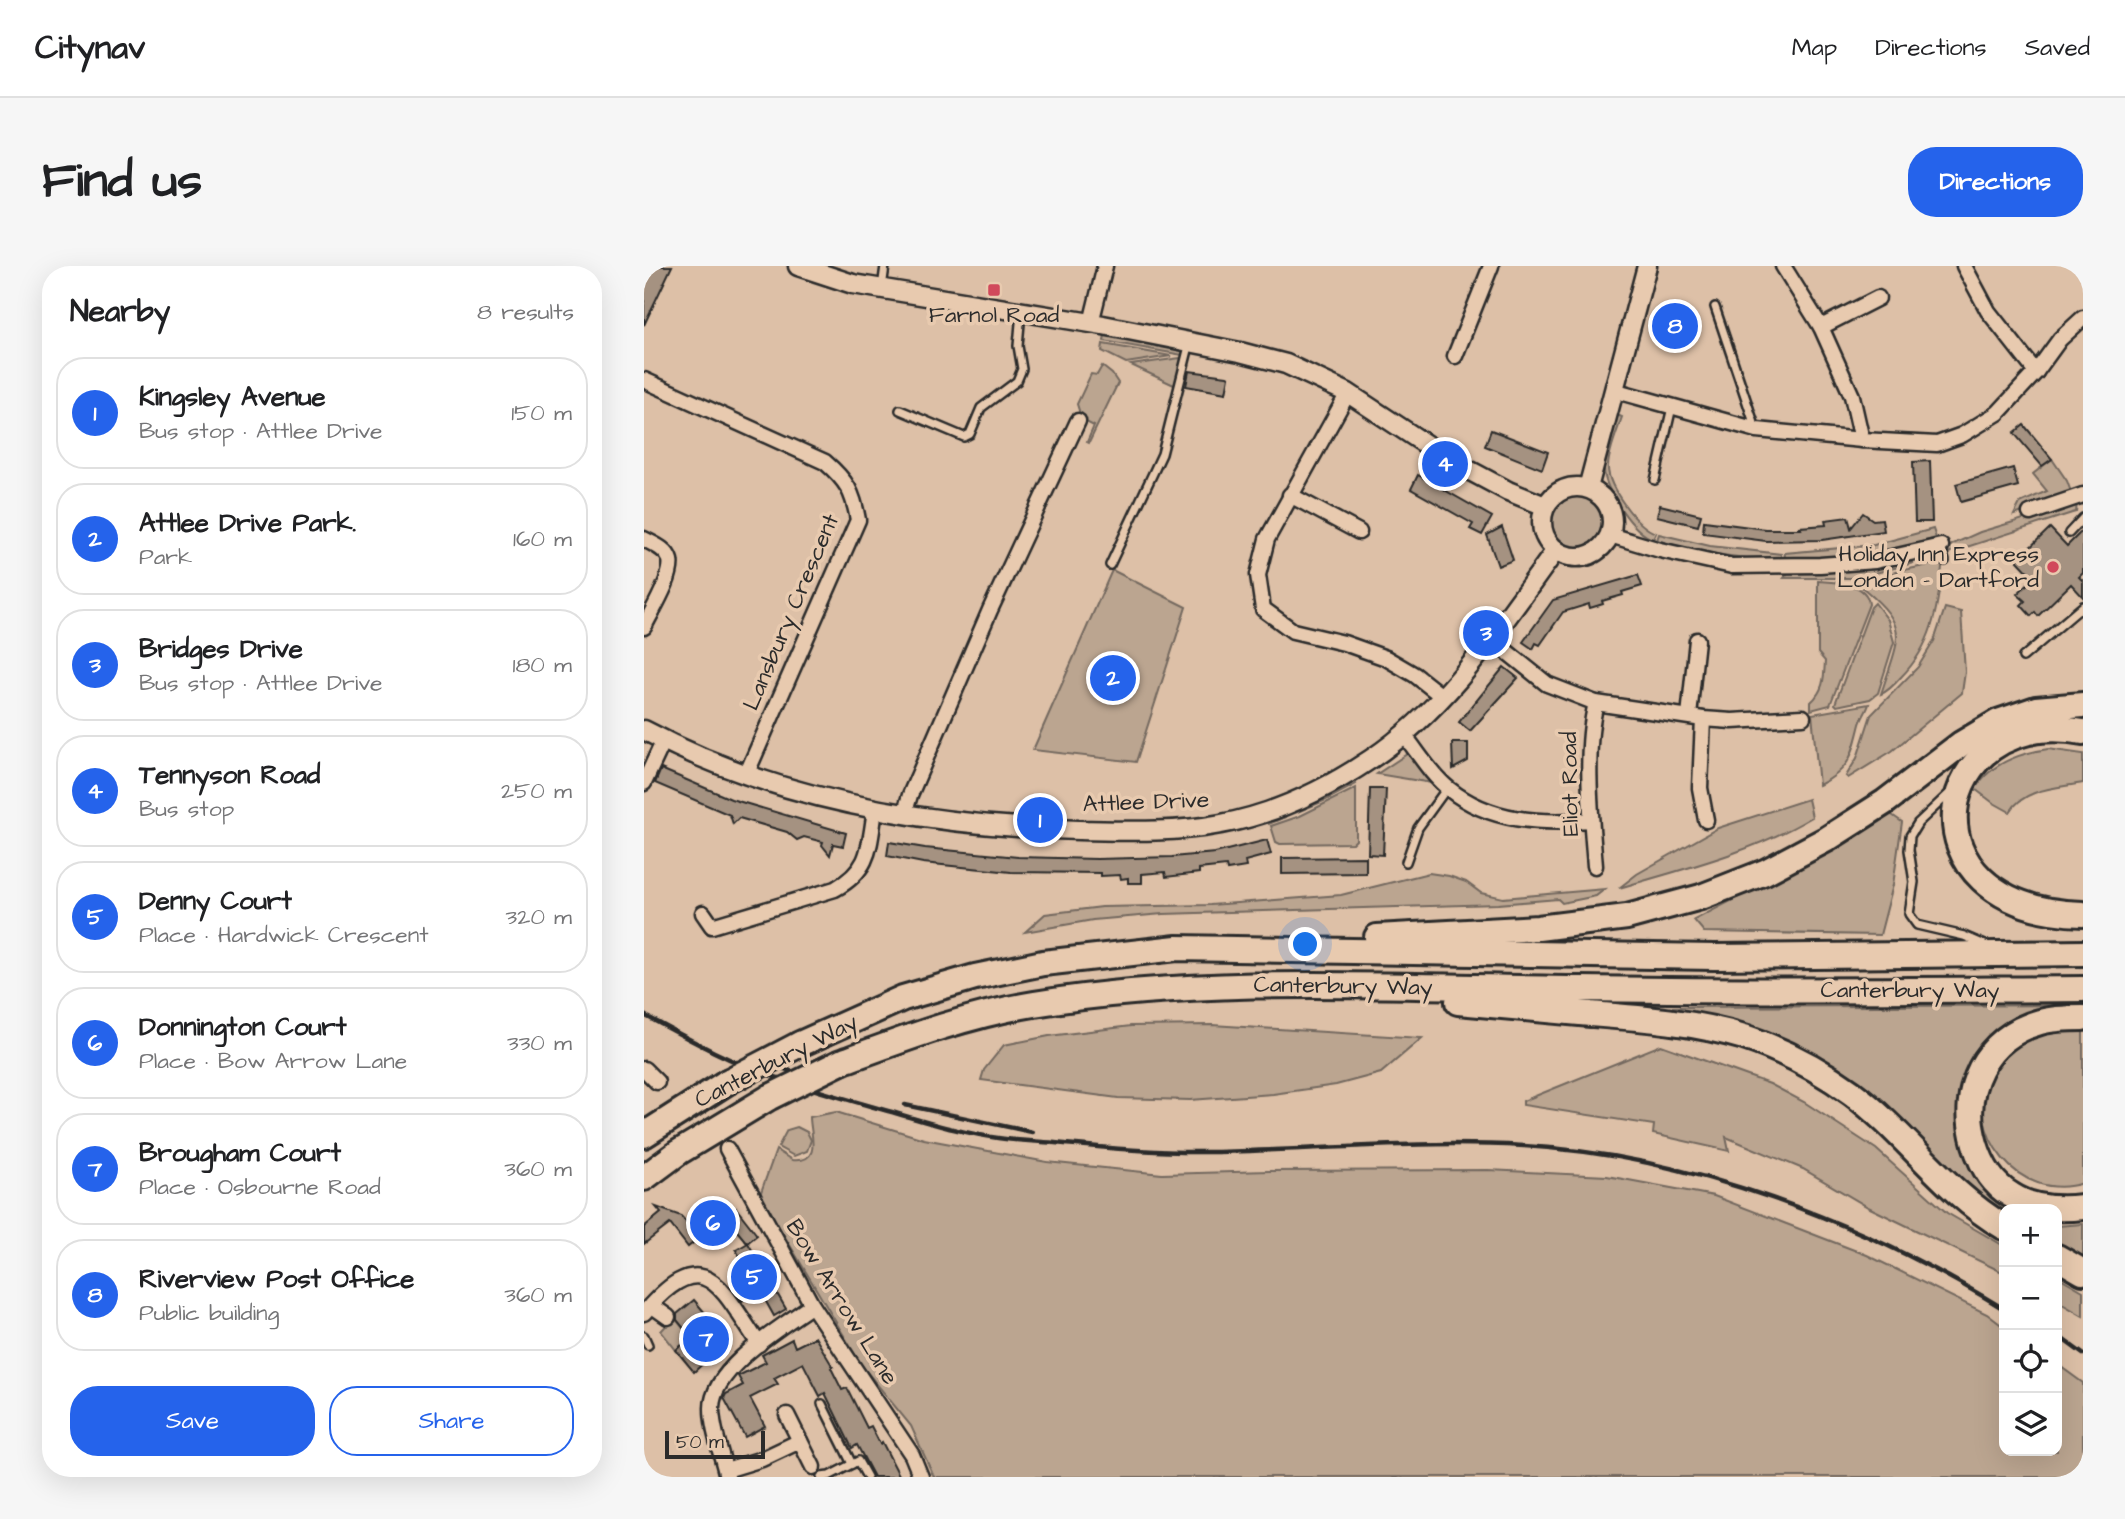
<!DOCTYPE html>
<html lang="en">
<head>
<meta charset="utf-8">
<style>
	:root { --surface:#fff; --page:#f6f6f6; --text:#202124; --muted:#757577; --line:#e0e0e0; --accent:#2563eb }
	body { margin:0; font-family:"Architects Daughter",sans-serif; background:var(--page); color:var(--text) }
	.controls { position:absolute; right:21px; bottom:21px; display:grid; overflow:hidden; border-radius:14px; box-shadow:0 7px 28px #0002 }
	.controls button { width:63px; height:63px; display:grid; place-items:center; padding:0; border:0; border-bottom:2px solid var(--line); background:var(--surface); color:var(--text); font:35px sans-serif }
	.scale { position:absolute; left:21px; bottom:18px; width:100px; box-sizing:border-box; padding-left:7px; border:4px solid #2b2b2b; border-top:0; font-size:19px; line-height:24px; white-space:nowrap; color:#2b2b2b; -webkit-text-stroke:5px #e8caaf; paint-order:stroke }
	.you { position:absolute; left:662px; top:679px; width:24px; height:24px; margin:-18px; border:5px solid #fff; border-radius:50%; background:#1a73e8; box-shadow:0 0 0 10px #1a73e833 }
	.badge { display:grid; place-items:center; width:46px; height:46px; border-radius:50%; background:var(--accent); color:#fff; font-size:23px; font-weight:700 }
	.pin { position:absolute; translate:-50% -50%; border:4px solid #fff; box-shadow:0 2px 7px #0006 }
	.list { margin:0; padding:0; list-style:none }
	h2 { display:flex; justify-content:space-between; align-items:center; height:91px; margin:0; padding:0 28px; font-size:30px }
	h2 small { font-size:23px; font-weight:400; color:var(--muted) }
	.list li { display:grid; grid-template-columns:46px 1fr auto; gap:21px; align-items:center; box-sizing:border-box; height:112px; margin:0 14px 14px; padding:0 14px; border:2px solid var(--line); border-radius:28px }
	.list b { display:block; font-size:26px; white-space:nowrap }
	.list p { margin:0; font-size:23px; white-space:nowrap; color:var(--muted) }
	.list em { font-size:23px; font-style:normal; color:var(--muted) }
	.actions { display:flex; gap:14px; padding:21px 28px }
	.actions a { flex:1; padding:16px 0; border:2px solid var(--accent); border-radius:28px; text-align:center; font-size:24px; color:var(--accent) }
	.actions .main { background:var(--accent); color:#fff }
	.icon { flex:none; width:38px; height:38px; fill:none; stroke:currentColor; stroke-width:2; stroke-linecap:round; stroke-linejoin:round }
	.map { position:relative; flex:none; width:1439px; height:1211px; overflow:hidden; border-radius:28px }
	header { display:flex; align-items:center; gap:42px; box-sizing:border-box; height:98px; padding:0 35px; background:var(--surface); border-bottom:2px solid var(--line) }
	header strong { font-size:33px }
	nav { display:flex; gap:38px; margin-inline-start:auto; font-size:24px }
	.intro { display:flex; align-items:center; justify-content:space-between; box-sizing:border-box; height:168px; padding:0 42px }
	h1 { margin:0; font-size:49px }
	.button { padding:18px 32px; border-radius:28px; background:var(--accent); color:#fff; font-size:24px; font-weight:700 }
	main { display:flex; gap:42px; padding:0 42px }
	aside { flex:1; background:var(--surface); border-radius:28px; box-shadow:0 7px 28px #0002 }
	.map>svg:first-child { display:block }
	.green { fill:#bba590; stroke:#73685e; stroke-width:2 }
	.building { fill:#a59281; stroke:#2b2b2b; stroke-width:2 }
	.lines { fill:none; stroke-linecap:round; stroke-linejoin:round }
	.service-casing { stroke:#2b2b2b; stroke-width:12 }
	.minor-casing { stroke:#2b2b2b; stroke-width:19 }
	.tertiary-casing { stroke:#2b2b2b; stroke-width:23 }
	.trunk-casing { stroke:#2b2b2b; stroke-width:30 }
	.service { stroke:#e8caaf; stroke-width:7 }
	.minor { stroke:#e8caaf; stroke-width:14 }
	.tertiary { stroke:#e8caaf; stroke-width:18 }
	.trunk { stroke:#e8caaf; stroke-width:24 }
	.rail { stroke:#2b2b2b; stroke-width:4.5 }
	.trunk-bridge-casing { stroke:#2b2b2b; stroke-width:30; stroke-linecap:butt }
	.trunk-bridge { stroke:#e8caaf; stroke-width:24 }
	.poi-dot { fill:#d1495b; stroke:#e8caaf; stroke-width:2.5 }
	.labels { text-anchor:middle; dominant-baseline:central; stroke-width:7; stroke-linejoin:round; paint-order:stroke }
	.poi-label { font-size:23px; fill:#2b2b2b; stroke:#e8caaf }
	.street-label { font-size:23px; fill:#2b2b2b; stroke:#e8caaf }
</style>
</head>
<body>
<header>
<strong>Citynav</strong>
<nav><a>Map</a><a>Directions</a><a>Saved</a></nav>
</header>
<div class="intro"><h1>Find us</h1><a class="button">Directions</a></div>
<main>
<aside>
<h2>Nearby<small>8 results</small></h2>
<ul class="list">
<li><span class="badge">1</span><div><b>Kingsley Avenue</b><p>Bus stop · Attlee Drive</p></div><em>150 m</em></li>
<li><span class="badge">2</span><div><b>Attlee Drive Park.</b><p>Park</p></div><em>160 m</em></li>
<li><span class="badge">3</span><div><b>Bridges Drive</b><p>Bus stop · Attlee Drive</p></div><em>180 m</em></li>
<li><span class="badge">4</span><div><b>Tennyson Road</b><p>Bus stop</p></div><em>250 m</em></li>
<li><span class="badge">5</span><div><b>Denny Court</b><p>Place · Hardwick Crescent</p></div><em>320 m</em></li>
<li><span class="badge">6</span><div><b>Donnington Court</b><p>Place · Bow Arrow Lane</p></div><em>330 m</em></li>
<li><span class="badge">7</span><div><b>Brougham Court</b><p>Place · Osbourne Road</p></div><em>360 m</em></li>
<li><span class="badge">8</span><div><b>Riverview Post Office</b><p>Public building</p></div><em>360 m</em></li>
</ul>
<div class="actions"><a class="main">Save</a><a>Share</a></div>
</aside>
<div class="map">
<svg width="1439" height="1211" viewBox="0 0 1439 1211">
	<rect width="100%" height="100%" fill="#ddc0a7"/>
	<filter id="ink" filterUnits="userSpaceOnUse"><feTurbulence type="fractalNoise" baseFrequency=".0143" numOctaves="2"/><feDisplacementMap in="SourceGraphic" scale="14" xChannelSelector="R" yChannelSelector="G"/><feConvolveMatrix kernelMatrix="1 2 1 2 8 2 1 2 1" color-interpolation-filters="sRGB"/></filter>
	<g filter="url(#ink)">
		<g class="green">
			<path d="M461,69L540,83L539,89L460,75Z"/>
			<path d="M459,78L527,90L482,97L458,85Z"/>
			<path d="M536,92L538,93L532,120L487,99Z"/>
			<path d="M458,100L468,108L474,117L445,177L443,176L450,160L438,154L433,138L447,108L453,109Z"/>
			<path d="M973,149L978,151C973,166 965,184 964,200C963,220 993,261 1012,267L1009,273C990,267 960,224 960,203C959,186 969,166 973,149Z"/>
			<path d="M1408,193L1423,215L1427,226L1412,235L1370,249L1376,237L1403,225L1389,208Z"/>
			<circle cx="932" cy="255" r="30"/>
			<path d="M1433,237L1432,246L1428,247L1304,287L1305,281L1309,278L1336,266Z"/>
			<path d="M1289,263L1292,272L1227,290L1140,295L1141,287L1230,279Z"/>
			<path d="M1015,268L1066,280L1137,288V294C1094,293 1054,287 1013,274Z"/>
			<path d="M1267,293L1269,297L1213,312H1140L1144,307L1210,304Z"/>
			<path d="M1295,297L1298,301C1294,342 1288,380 1257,411C1251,418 1244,425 1237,428C1256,368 1268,362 1213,317L1255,305Z"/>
			<path d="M468,304L542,341L492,496L389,484Z"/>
			<path d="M1174,315C1191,316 1223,316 1225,338L1186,439L1167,444V436C1180,424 1180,412 1181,395L1174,387Z"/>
			<path d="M1231,337L1244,354L1250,376L1234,427L1226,433L1193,440L1191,438L1227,341Z"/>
			<path d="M1301,342L1317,346L1321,406L1318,427L1248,485L1204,512L1202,510L1213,492L1227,449L1274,401L1290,375Z"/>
			<path d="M1225,438C1223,445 1218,451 1216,458C1208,490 1206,504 1175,519L1168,448Z"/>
			<path d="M1404,483L1439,488V517C1414,522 1380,522 1366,546L1348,536L1331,523C1346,498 1376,487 1404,483Z"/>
			<path d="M763,488L767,491L788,517L733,508Z"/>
			<path d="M709,512L712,518L682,534L625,558L623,552Z"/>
			<path d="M712,522V574L709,577L636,578L632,576L627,560L656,550Z"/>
			<path d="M1164,533L1168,551C1110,586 1039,603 975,622L993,608L1074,562Z"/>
			<path d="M1245,547L1258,556L1249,619L1236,669L1060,666L1050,654L1212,570Z"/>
			<path d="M785,607L805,610L822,616L837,627L859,632L961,623L952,630L918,637L914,633L854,638L519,648L449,654L381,666L401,648L458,641L566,639L697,629Z"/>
			<path d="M1439,739V745L1338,785L1333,911L1346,931L1361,943L1360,949L1350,943L1235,838L1029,747V741Z"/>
			<path d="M1439,756V917C1375,938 1319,866 1345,807C1348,799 1357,793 1363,787C1368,781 1375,771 1381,768C1393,762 1425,759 1439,756Z"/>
			<path d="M568,759L778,772L737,807L692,819L629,828L546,834L474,832L337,814L340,804L360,779L405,770L487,760Z"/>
			<path d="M1017,779L1126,818L1160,836L1232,883L1303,947L1360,980V1007L1224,941L1159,903L1082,871L1085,885L1009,868L1010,859L879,839V835Z"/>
			<path d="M192,846L280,873L403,896L518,908L625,905L844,904L963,910L1070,930L1223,989L1343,1048L1360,1061V1185H1413V1098L1439,1117V1211H290L267,1160L218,1100L116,929L132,884L148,894C179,897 166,868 166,851Z"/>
			<path d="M153,861L163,866L167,874L163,885L150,890L134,881L143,864Z"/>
			<path d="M1439,958V996L1413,980V960Z"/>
			<path d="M1413,1010L1439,1025V1050L1413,1035Z"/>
			<path d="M30,1051L39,1062L43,1059L51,1068L32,1084L17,1065Z"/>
		</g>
		<g class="building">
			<path d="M7,0H28L0,59V14Z"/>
			<path d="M545,105L583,110L585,111L582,127L542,120Z"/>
			<path d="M1380,159L1408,193L1398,200L1370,167Z"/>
			<path d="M847,164L904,186L898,203L841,180Z"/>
			<path d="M1286,195L1288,256H1271L1269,196Z"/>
			<path d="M1369,202L1374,220L1317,236L1312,218Z"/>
			<path d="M774,209L848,251L838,269L826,263L829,258L767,223Z"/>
			<path d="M1016,239L1057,249L1054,260L1013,250Z"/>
			<path d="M1219,247L1229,254L1238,253L1240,265L1178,274L1122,275L1059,267L1060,255L1121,263H1157L1156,261L1182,259L1181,254L1204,251L1207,262Z"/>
			<path d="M858,261L869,294L854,300L843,269Z"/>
			<path d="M1406,262L1423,280L1439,264V307L1435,311L1439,315V331L1427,318L1394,350L1391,346L1387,350L1377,339L1381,335L1373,328L1390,312L1373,294Z"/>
			<path d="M994,309L998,320L978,326L979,329L958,335L959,338L946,342L945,338L919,346L896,379L892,377L889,383L879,376L909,334Z"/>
			<path d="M860,401L874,412L826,465L815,456Z"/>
			<path d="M808,477H824V495L809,503Z"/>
			<path d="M17,503L87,533L202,567L199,580L189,578L186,589L178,579L179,576L160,571L153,574L143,566L95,552L89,558L86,549L11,517Z"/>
			<path d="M726,523H742L739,589L724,588Z"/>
			<path d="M623,574L627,588L601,595L602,601L583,604L582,600L555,603V607L522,611L521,606L498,608V617H484V612L477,613L476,609L457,610V607L367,606L279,597L243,590L245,576L281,582L374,591L453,593L528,591L571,587Z"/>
			<path d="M722,591V607L638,608V592Z"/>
			<path d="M80,940L85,947L92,942L113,969L103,977L84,954L61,972L59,969L44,981L26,958L0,978V961L17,947L12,941L37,950L49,964Z"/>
			<path d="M104,977L142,1043L130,1050L116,1025L98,1035L88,1016L105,1006L92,984Z"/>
			<path d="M50,1034L79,1068L77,1070L82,1076L50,1106L32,1084L47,1071L33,1054V1048Z"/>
			<path d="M171,1071L189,1101L187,1102L198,1124L203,1122L223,1162L227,1160L236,1178L238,1176L256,1211H230L213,1179L208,1182L181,1127L176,1130L159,1097L130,1112L134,1118L106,1132L121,1160L101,1171L80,1132L82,1128L99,1119L94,1110L122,1096L118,1089L148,1073L151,1081Z"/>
		</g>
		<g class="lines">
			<defs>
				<g id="service">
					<path d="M238,22L241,0"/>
					<path d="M1071,41L1112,163"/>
					<path d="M256,144L320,171L326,168L337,142L373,115L378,103L374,80L377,46"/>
					<path d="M1011,214L1028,141"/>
					<path d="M1425,267L1439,252"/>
					<path d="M1297,280L1301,295"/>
					<path d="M466,299L518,188L546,76"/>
					<path d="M1379,391L1439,340"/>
					<path d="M1310,523L1274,557L1266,570L1265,584L1270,616L1265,648L1273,659L1320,670L1341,679"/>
					<path d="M762,596L774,562L803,522"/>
					<path d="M0,1070L4,1079"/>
					<path d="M178,1138L208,1198"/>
					<path d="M177,1211L185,1210L214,1195L223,1211"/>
				</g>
				<g id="minor">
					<path d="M1139,0L1177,61L1208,130L1218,174"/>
					<path d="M1320,0L1344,45L1392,106"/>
					<path d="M447,57L461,0"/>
					<path d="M1177,61L1234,32"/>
					<path d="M811,90L847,0"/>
					<path d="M0,114L181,196C203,215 209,226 214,254L102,509"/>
					<path d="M969,124L1113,164L1218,174L1293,178L1318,169L1354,147L1392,106L1416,73L1439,52"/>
					<path d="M704,127L623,273L614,309L619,343L649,365L700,377L742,392L771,409L799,431"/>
					<path d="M646,229L715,266"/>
					<path d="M1386,247L1439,229"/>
					<path d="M966,269L1016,284L1088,300L1176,299L1231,295L1297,280"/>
					<path d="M0,273C9,278 23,283 26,294C30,310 7,346 0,361"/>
					<path d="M847,373L903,418L952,437L1059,453L1088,455L1159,451"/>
					<path d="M1045,450L1053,374"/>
					<path d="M1059,453L1056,522L1062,554"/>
					<path d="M760,469C774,486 787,509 805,523C846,556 897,558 947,554"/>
					<path d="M0,517L20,474"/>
					<path d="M260,549L266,529L346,344L434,155"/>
					<path d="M951,600C947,550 940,484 952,437"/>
					<path d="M59,647L68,660L191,623C227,603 225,581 231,544"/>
					<path d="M0,803L13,816"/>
					<path d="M83,883L168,1039L268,1189L277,1211"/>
					<path d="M7,1039L24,1051"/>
					<path d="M0,1047C61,974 77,1023 115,1078"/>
					<path d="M143,1149L169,1201"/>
					<path d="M82,1204L118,1193L156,1175"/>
					<path d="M83,1211C78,1188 68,1165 68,1142C68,1102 139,1060 168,1039"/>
				</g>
				<g id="tertiary">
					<path d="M154,0L209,18L459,59L596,86L642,98L704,127L804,193L864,225L901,240"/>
					<circle cx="933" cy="256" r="35"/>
					<path d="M944,222L1003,0"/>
					<path d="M0,464C133,535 285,560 435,564C482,565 531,567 577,558C632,548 681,524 727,493C805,441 857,359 912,284"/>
				</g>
				<g id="trunk">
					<path d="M1439,466C1286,438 1251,643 1439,648"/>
					<path d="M733,671L894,662L983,651L1057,631L1121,606L1183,573L1241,536L1317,478L1354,456L1392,443L1439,439"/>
					<path d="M814,736C859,740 903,744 947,748C998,752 1051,756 1100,771C1139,784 1175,803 1208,827C1263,868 1300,926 1360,961"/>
					<path d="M1439,752C1425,752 1410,752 1396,756C1341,771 1315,824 1331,878C1337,898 1348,918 1367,929C1388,943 1414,944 1439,941"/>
					<path d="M156,778L259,732L331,711L399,697L533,682L1070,691L1439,687"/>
					<path d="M197,796C260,773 323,749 390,738C570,709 754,721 936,723C1104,726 1271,724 1439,723"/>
					<path d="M0,869L83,816"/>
					<path d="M0,912L35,886L126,831"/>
					<path d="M1413,991L1439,1006"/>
				</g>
			</defs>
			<use href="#service" class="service-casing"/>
			<use href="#minor" class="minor-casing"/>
			<use href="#tertiary" class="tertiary-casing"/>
			<use href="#trunk" class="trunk-casing"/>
			<use href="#service" class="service"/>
			<use href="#minor" class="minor"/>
			<use href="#tertiary" class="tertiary"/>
			<use href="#trunk" class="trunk"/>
			<g class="rail">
				<path d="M0,749C41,771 83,795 128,810C166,823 205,834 244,845C280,855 317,867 354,872C373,875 392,875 411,877C463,882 515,887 567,886C671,884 775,874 880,880C1044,889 1221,957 1360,1043"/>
				<path d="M107,792L153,807"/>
				<path d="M261,839L388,866"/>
				<path d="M1413,1069L1439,1088"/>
			</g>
			<defs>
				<g id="trunk-bridge">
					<path d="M83,816L156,778"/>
					<path d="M126,831L197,796"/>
				</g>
			</defs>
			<use href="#trunk-bridge" class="trunk-bridge-casing"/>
			<use href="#trunk-bridge" class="trunk-bridge"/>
		</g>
	</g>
	<g class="poi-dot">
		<rect x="343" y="17" width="14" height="14" rx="3.5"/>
		<circle cx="1409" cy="301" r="7"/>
	</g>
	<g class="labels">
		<g class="poi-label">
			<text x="350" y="49">Farnol Road</text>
			<text x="1395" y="288" text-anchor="end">Holiday Inn Express<tspan x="1395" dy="26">London - Dartford</tspan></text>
		</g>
		<g class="street-label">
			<text transform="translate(147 346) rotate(-67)">Lansbury Crescent</text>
			<text transform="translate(926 518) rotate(-91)">Eliot Road</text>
			<text transform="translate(502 536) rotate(-2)">Attlee Drive</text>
			<text transform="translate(699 720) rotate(1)">Canterbury Way</text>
			<text x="1266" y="724">Canterbury Way</text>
			<text transform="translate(132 795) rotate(-27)">Canterbury Way</text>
			<text transform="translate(198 1036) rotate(58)">Bow Arrow Lane</text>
		</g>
	</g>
</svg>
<div class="controls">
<button>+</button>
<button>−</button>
<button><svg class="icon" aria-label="locate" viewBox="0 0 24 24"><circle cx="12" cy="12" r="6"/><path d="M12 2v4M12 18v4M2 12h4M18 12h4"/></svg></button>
<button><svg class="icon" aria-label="layers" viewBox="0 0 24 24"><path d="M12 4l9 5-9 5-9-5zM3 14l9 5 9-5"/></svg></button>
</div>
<div class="scale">50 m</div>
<div class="you"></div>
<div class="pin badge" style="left:396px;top:554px">1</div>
<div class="pin badge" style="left:469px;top:412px">2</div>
<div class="pin badge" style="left:842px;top:367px">3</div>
<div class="pin badge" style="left:801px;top:198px">4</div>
<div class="pin badge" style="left:110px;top:1011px">5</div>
<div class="pin badge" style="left:69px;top:957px">6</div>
<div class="pin badge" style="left:62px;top:1073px">7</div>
<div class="pin badge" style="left:1031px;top:60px">8</div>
</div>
</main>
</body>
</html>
